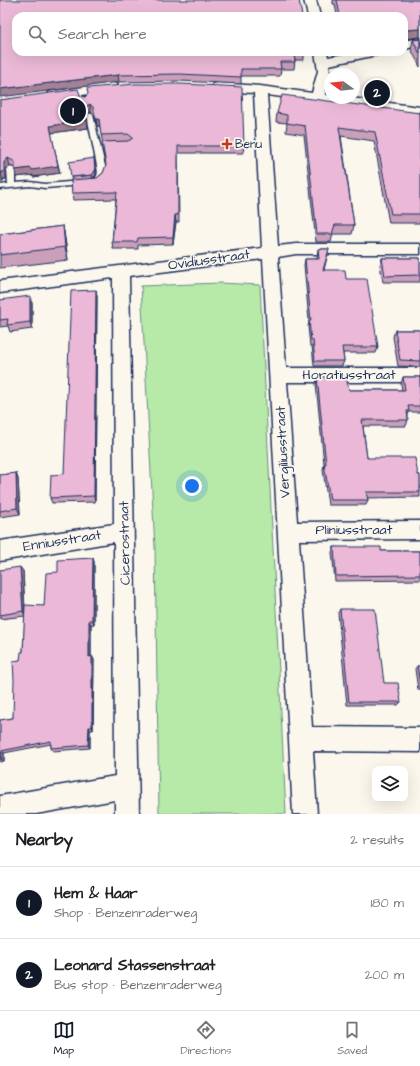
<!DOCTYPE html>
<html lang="en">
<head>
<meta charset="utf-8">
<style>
	:root { --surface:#fff; --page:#f6f6f6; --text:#202124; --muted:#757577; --line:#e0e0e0; --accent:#111827 }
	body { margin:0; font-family:"Architects Daughter",sans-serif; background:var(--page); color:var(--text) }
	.controls { position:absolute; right:12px; bottom:12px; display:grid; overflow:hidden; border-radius:8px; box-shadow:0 4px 16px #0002 }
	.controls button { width:36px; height:36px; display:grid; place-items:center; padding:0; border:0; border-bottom:1px solid var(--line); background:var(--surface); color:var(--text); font:20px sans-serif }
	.compass { position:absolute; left:324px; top:68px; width:36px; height:36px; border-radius:50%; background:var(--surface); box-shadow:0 4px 16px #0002; rotate:285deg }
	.you { position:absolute; left:192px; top:486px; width:14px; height:14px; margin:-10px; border:3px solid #fff; border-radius:50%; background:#1a73e8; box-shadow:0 0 0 6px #1a73e833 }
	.badge { display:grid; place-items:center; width:26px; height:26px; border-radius:50%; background:var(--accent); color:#fff; font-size:13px; font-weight:700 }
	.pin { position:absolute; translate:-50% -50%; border:2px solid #fff; box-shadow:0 1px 4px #0006 }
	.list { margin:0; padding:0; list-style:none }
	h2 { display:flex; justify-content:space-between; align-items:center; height:52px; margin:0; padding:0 16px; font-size:17px }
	h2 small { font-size:13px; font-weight:400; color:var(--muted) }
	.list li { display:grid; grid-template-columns:26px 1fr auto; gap:12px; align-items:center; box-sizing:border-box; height:72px; padding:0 16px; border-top:1px solid var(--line) }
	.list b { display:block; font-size:15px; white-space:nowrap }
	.list p { margin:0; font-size:13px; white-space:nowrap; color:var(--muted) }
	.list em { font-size:13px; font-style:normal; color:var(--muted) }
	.icon { flex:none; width:22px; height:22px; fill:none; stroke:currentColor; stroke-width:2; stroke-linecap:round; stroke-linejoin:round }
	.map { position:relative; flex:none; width:420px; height:814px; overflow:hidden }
	.search { position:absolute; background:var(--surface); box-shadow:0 4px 16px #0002; left:12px; right:12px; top:12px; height:44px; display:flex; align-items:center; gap:10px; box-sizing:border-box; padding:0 14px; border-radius:12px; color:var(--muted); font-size:15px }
	.sheet { height:196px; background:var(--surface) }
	nav { display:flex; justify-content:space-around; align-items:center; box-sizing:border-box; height:56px; border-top:1px solid var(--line); background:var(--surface); font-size:11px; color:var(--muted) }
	nav a { display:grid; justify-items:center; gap:2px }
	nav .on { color:var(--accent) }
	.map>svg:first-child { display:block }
	.green { fill:#b7e9a9; stroke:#698c84 }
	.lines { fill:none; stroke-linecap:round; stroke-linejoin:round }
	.service-casing { stroke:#1b2f5e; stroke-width:3 }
	.minor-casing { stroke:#1b2f5e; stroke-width:3 }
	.service { fill:#fbf7ec; fill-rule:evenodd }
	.minor { fill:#fbf7ec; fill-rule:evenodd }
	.wall { fill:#ca9fb9; stroke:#1b2f5e }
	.shaded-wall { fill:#a48296; stroke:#1b2f5e }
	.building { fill:#ebb9d7; stroke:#1b2f5e }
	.poi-dot { fill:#c8321e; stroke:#fbf7ec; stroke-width:1.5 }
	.labels { text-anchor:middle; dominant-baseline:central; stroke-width:3.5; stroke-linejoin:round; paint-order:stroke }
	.far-poi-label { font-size:12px; fill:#1b2f5e; stroke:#fbf7ec; text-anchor:start }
	.street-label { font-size:14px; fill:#1b2f5e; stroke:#fbf7ec }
</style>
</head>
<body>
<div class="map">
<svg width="420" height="814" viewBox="0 0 420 814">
	<rect width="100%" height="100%" fill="#fbf7ec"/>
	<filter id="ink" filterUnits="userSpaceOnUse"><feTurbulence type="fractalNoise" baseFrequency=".025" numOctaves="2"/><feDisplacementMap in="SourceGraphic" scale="8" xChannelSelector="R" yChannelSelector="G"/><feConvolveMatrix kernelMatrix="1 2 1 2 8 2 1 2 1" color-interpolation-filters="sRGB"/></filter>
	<g filter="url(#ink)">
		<path class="green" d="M220,283L260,285L286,814H159L155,548L141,286Z"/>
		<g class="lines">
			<defs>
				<path id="service" d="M90,113L93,115L105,166L106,173L104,178L95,184L45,188L30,186L0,189V185L8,184L7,169L11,167L15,169V183L30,182L45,184L93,180C99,175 98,173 97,166L87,115Z"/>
				<g id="minor">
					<path d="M304,0H316L320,16H308Z"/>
					<path d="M420,38V46L404,49V41Z"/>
					<path d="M315,52H327L328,57L355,52H379L377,55L329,65L330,71L325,95H330V98H351L420,107V115L267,95L278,246L296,244H420V254H296L278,257L286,368H420V382H287L297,522L420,521V539L299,540L312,727L420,728V752L313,751L317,814H293L263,259L129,276L139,814H115V800L36,814H0V796L115,776L114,542L0,561V541L114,524L113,278L0,293V281L262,248L254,93L218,91L213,90L212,87L213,84L218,83L260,86L312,93L318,71Z"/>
					<path d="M112,83L117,84L118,87L117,90L54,99L49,98L48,95L49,92L54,91Z"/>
				</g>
			</defs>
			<use href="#service" class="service-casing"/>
			<use href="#minor" class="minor-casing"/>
			<use href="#service" class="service"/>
			<use href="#minor" class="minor"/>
		</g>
		<g class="wall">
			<path d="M333,0H420V37L405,39L404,37V16H337L335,4H333Z"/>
			<path d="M16,16L304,52V60H295L294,69H281L280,76H241V84L180,81L119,82Z"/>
			<path d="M420,39V67L411,49L413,40Z"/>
			<path d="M80,95L85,97L244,146L243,153H178L179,222H176L173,244L138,245V249H113L112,242L116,199L73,200L72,193L71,177L96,175L92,179L97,178L103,173L106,166L100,126H97L94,115L91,112L86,115L88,128L51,133L60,173L33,177V175L16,177L15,168L10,166L6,169V179H3V182H0V100Z"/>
			<path d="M277,113H420V223H389L374,141L341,136L354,225L352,234H333L331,242H316L304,135L286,132L287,123L276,122Z"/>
			<path d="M63,226L65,239L68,260L0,268V234Z"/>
			<path d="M318,249H329L324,270L346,279L378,347L376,353H343L344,361L342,366H314L312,346H310L308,327L309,321L304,265L305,259H317V256Z"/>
			<path d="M382,258H420V282H383L380,265Z"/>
			<path d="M96,290L97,297L95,502L52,503L50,498L64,474Z"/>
			<path d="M0,300L32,303V329L10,332L8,326L0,327Z"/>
			<path d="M395,330H420V367L398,366L393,337Z"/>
			<path d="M317,377L349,390H402L401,384L403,377H420V412H409L408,415V420L406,426H363L367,458L418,475H420V497L367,498L368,500L366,505H328L323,470L324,464L316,384Z"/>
			<path d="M16,473L18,479L20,514L0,517V475Z"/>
			<path d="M334,547L381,551H420V580L335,581L332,552Z"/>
			<path d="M93,558L94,562V624L91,625V657L92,656L94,660L93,730H90V748L53,751L51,748V744L4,753V761L0,762V720L13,718L20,660L23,652L25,616L0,619V570L23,571L25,609L44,606L58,572Z"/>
			<path d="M340,609L384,683L401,702L398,705H347L338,613Z"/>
			<path d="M417,666H420V690H418L415,669Z"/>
		</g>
		<g class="shaded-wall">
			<path d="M420,29V37L405,39L407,30Z"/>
			<path d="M118,75L119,82L0,97V89Z"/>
			<path d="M90,104L91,112L86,115L84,108Z"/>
			<path d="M96,119H99L100,126H97Z"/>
			<path d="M87,120L88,128L51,133L50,126Z"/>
			<path d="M8,158L10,166L6,169V179H3V182L1,175L4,162Z"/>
			<path d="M94,158L96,175L92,179V175Z"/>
			<path d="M58,166L60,173L33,177V175L16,177L15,170L31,168Z"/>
			<path d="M175,215L176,222L173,244V237Z"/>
			<path d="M63,226L65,239L68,260L65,247Z"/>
			<path d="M96,290L97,297L95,502L94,496Z"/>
			<path d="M30,296L32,303V329L30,322Z"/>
			<path d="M16,473L18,479L20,514L17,508Z"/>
			<path d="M93,558L94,562V624L92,620Z"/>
			<path d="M20,567L23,571L25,616L23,611Z"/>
			<path d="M89,620L91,625V660L89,657Z"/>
			<path d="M92,656L94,660L93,730L92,727Z"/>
			<path d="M89,727L90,730V748L88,745Z"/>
			<path d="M1,751L4,753V761L1,759Z"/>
		</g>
		<g class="building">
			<path d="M0,0H299L302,16H16V52H304V53H294L295,62H280L281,69H241V77L180,74L118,75L0,89Z"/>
			<path d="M337,0H420V29L407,30L404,24V16H340Z"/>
			<path d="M420,39V54L413,40Z"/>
			<path d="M136,84H181L242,87L244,146H178V215H175L173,237L138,238L137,242H112L117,192L72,193L71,180L97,178L103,173L106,165L102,142L128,141L133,138L128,134L101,135L99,119H96L93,107L90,104L84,108L87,120L50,126L58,166L32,170L31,168L15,170V162L8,158L4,162V172H1V175H0V100L78,89L80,95L85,97L88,94L87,88Z"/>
			<path d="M282,95L420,113V214H391L375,132L339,127L354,225H335L332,234H317L305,126L287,123V115L277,113Z"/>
			<path d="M94,158L95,171L92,175L71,177L69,162Z"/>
			<path d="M63,226L65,247L0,255V234Z"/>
			<path d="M318,249H329L323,270H345L346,279H367L378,347H342L344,361H315L313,340H311L309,321H311L305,259H319Z"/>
			<path d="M382,258H420V275L385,276Z"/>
			<path d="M96,290L94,496L50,498L51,475L64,474L71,291Z"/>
			<path d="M30,296V322L7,325L8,319L0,320V300Z"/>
			<path d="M395,330H420V361L400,360Z"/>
			<path d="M317,377H346L349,390H405L403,377H420V406H408L409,411H407L408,420H362L367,458H415L418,475H420V492H366L368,500H330L324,464H326Z"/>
			<path d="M16,473L17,508L0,511V475Z"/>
			<path d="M334,547H381V551H420V575L336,576Z"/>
			<path d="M93,558L92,620H89V657L92,656V727H89L88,745L51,748V741L1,751V759H0V720L13,718L14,680L13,661L20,660L21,652H23L25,605L44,606L46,573L58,572V560Z"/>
			<path d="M20,567L23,611L0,615V570Z"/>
			<path d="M340,609H375L384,683H398L401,702H349Z"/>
			<path d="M417,666H420V684Z"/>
		</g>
	</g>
	<path class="poi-dot" d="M225 138h4v4h4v4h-4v4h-4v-4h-4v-4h4z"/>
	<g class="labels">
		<g class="far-poi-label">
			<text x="235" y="144">Benu</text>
		</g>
		<g class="street-label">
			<text transform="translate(209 260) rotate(-8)">Ovidiusstraat</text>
			<text x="349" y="375">Horatiusstraat</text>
			<text transform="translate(283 452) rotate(-93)">Vergiliusstraat</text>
			<text x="354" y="530">Pliniusstraat</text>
			<text transform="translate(62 541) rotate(-9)">Enniusstraat</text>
			<text transform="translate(125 543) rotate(-91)">Cicerostraat</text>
		</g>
	</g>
</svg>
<div class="controls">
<button><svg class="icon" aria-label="layers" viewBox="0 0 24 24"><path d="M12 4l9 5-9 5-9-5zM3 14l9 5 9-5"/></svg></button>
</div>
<svg class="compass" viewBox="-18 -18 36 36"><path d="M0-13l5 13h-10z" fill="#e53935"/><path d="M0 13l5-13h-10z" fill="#757577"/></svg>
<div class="you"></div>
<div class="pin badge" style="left:73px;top:111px">1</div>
<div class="pin badge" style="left:377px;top:93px">2</div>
<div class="search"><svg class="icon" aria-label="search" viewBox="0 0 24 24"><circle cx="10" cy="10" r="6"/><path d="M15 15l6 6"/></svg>Search here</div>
</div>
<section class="sheet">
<h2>Nearby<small>2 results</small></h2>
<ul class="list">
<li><span class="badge">1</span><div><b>Hem &amp; Haar</b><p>Shop · Benzenraderweg</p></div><em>180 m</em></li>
<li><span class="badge">2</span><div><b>Leonard Stassenstraat</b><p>Bus stop · Benzenraderweg</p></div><em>200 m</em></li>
</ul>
</section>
<nav>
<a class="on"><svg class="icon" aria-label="map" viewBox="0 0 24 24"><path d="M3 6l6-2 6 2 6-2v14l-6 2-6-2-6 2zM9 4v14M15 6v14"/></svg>Map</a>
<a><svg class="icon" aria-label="directions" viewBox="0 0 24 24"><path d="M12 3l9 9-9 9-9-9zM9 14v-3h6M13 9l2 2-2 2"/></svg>Directions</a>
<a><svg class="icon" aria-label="saved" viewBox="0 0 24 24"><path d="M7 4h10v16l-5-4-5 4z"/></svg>Saved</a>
</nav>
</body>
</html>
